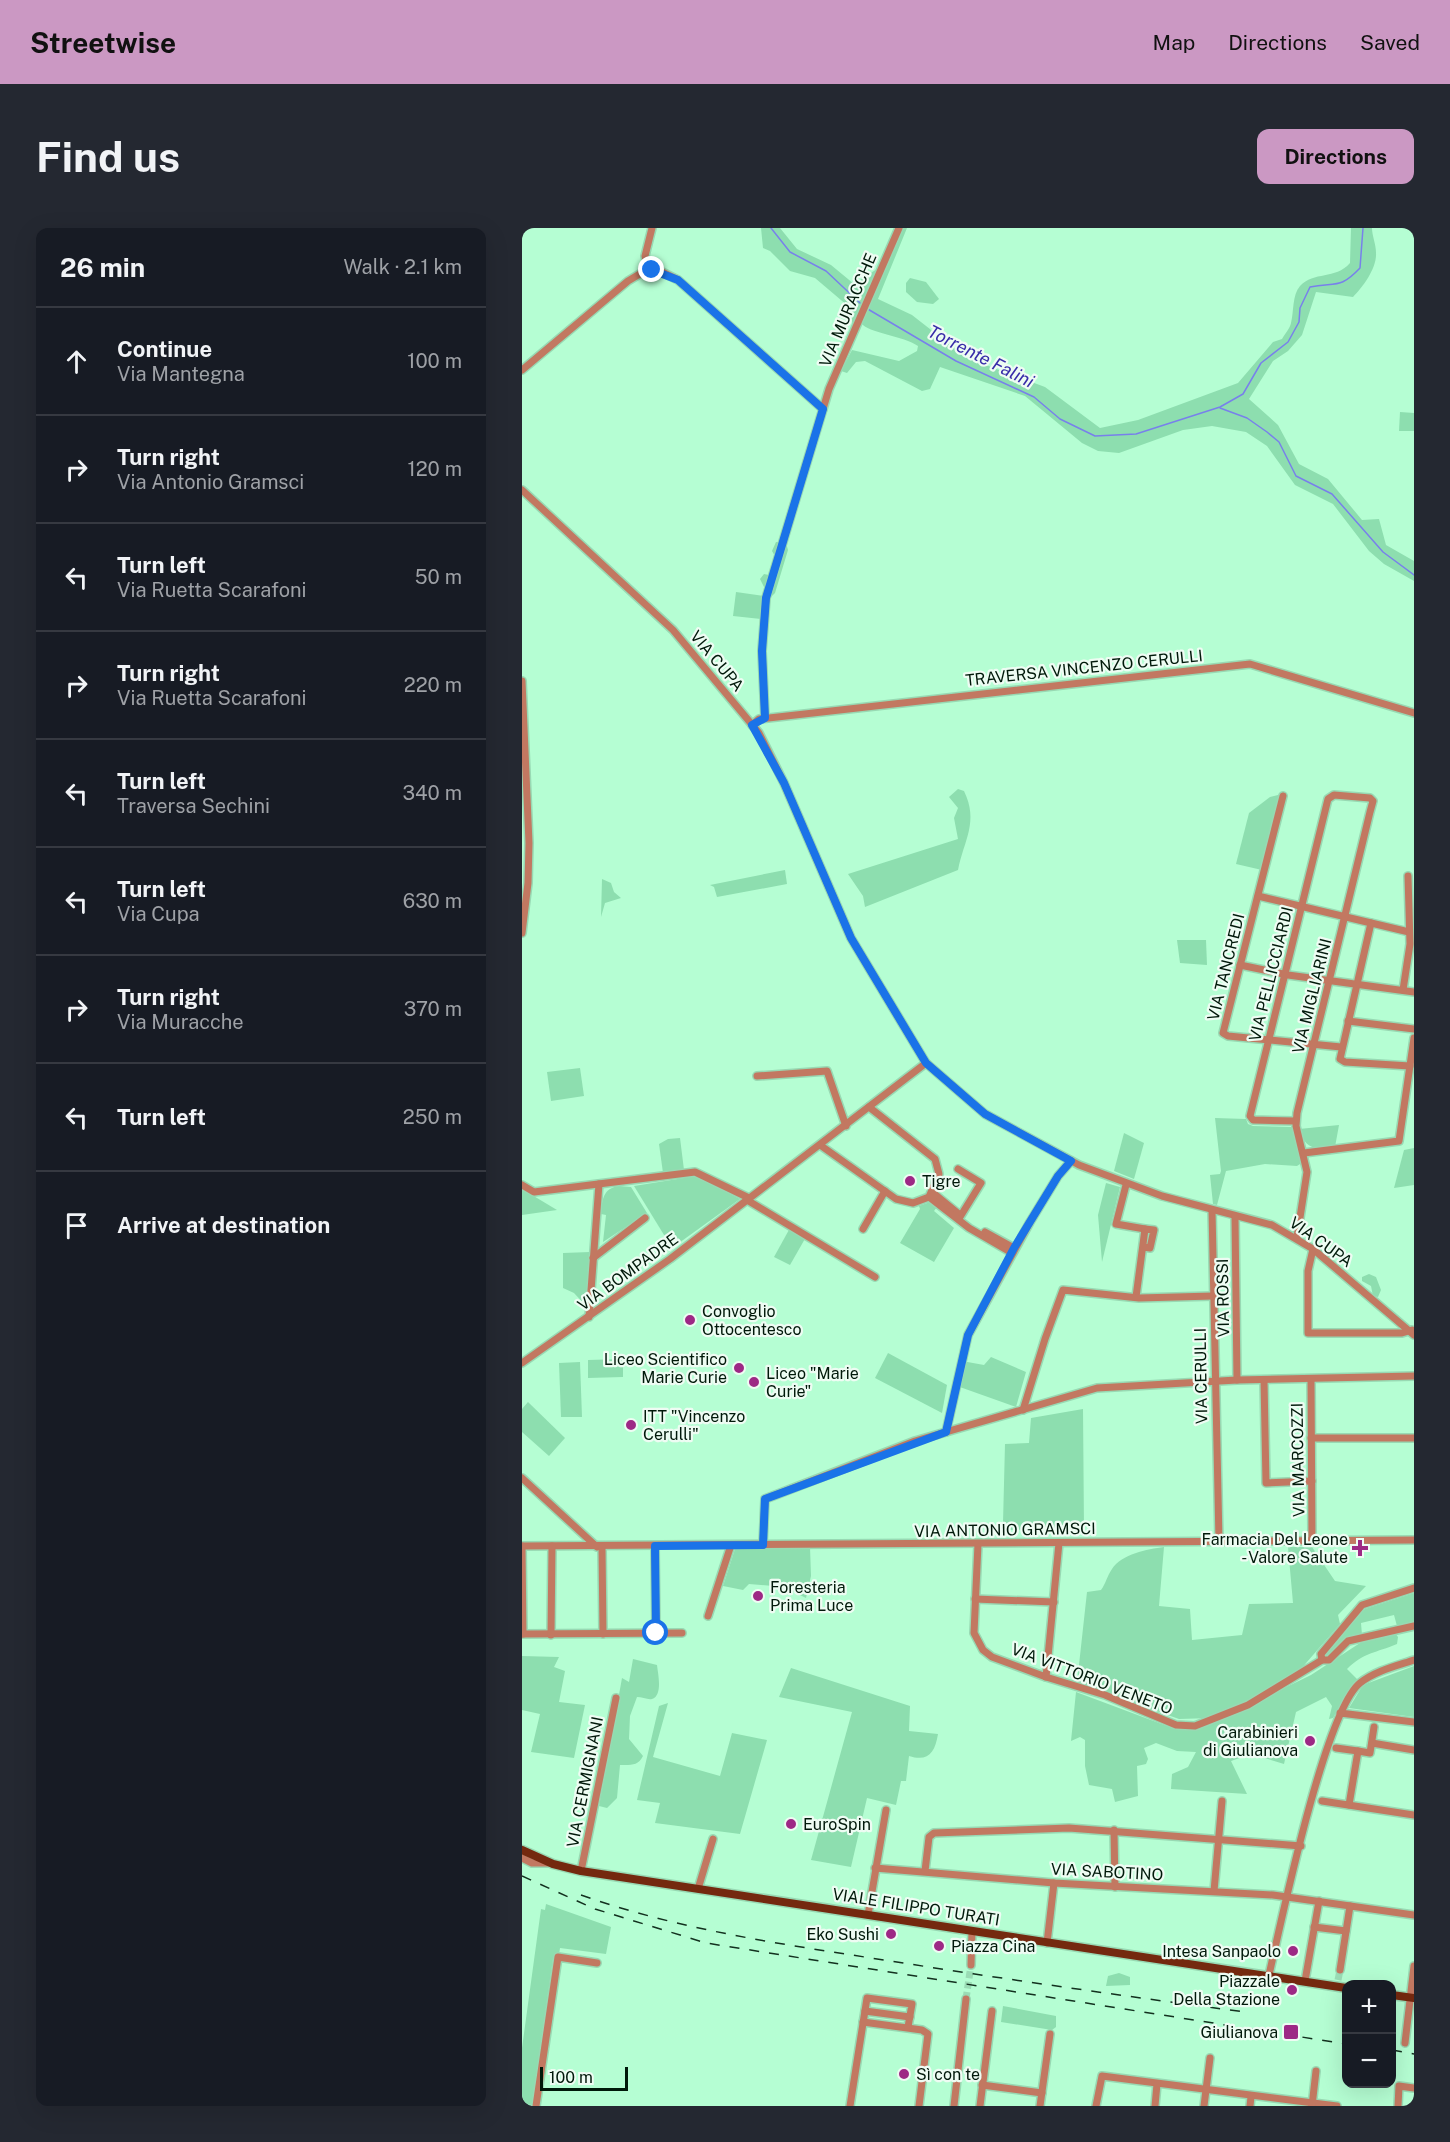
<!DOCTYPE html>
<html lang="en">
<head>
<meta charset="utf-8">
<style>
	:root { --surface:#171b24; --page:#242831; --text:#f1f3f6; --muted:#9ea1a6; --line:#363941; --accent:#cb98c3 }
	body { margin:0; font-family:"Public Sans",sans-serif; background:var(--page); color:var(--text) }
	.controls { position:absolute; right:18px; bottom:18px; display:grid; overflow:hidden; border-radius:12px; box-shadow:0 6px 24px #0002 }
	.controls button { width:54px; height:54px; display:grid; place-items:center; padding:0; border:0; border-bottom:2px solid var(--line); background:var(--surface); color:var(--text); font:30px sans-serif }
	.scale { position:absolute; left:18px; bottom:15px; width:88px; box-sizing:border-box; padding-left:6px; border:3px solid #00190a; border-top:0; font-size:16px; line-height:21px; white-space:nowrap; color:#00190a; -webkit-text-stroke:4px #eefcf3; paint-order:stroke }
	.stop { position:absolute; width:18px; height:18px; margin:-14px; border:4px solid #1a73e8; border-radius:50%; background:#fff }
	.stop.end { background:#1a73e8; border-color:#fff; box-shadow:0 2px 6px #0008 }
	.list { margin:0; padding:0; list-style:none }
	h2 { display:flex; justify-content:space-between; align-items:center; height:78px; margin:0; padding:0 24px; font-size:26px }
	h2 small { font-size:20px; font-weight:400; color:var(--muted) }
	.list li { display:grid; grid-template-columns:39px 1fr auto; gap:18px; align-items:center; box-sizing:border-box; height:108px; padding:0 24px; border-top:2px solid var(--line) }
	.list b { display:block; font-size:22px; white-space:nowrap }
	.list p { margin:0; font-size:20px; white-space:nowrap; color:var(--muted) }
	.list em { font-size:20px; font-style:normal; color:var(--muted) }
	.icon { flex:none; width:33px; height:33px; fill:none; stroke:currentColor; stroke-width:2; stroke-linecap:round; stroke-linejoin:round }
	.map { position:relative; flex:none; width:892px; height:1878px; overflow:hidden; border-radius:12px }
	header { display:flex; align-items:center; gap:36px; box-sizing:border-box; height:84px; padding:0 30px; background:var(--accent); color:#111 }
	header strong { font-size:28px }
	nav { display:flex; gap:33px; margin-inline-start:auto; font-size:21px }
	.intro { display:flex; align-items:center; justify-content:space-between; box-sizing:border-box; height:144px; padding:0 36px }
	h1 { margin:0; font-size:42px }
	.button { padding:15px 27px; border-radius:12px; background:var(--accent); color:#111; font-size:21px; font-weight:700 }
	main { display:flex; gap:36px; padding:0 36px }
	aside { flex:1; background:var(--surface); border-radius:12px; box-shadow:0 6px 24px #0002 }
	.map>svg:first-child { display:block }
	.green { fill:#8ddeaf }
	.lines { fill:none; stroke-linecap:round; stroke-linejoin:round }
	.stream { stroke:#7880eb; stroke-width:1.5 }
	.minor-tunnel { stroke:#9adcb5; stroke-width:7; stroke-dasharray:7 3.5; stroke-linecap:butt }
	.minor-casing { stroke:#98d9b3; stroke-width:10 }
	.major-casing { stroke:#98d9b3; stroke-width:11 }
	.minor { stroke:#c27861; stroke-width:7 }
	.major { stroke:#74290f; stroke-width:8 }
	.rail { stroke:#13311f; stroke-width:1.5; stroke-dasharray:10 10; stroke-linecap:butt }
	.route { stroke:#1a73e8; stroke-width:8 }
	.poi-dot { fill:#9d2985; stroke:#eefcf3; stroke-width:2 }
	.labels { text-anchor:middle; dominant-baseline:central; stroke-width:4.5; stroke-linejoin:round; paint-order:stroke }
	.street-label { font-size:16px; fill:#00190a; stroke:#eefcf3 }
	.poi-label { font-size:16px; fill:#00190a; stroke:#eefcf3; text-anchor:start }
	.water-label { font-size:18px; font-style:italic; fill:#382ca9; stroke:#eefcf3 }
</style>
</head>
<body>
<header>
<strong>Streetwise</strong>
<nav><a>Map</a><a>Directions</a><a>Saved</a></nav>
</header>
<div class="intro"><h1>Find us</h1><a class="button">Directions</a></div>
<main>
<aside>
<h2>26 min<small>Walk · 2.1 km</small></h2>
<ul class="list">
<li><svg class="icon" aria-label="ahead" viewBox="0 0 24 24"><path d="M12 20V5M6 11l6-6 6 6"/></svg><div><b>Continue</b><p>Via Mantegna</p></div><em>100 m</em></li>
<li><svg class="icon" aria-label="right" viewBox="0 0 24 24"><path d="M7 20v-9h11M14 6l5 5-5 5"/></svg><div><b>Turn right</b><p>Via Antonio Gramsci</p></div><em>120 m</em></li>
<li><svg class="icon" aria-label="left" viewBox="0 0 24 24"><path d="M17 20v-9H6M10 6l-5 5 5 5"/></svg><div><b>Turn left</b><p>Via Ruetta Scarafoni</p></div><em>50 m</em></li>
<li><svg class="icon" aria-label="right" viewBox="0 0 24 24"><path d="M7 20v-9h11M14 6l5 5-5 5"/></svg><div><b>Turn right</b><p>Via Ruetta Scarafoni</p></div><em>220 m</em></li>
<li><svg class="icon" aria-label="left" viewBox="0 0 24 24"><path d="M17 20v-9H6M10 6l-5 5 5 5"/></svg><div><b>Turn left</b><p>Traversa Sechini</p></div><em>340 m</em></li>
<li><svg class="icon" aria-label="left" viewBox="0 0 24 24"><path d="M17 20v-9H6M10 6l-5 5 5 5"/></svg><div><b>Turn left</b><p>Via Cupa</p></div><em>630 m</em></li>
<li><svg class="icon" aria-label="right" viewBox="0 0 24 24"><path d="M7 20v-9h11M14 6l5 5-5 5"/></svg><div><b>Turn right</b><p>Via Muracche</p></div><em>370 m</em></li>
<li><svg class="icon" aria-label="left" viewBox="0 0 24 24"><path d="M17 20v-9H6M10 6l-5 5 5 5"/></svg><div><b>Turn left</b></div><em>250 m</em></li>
<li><svg class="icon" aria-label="arrive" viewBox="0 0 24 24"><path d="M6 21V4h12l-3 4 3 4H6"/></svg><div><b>Arrive at destination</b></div></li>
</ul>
</aside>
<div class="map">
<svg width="892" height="1878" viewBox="0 0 892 1878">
	<rect width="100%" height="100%" fill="#b5fed3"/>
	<g class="green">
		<path d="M239,0H258L275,21L309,37L332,56L355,41L331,97L326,78L293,50L268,43L248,23L241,20Z"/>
		<path d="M377,0H385L356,71L390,87L445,130L523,159L578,200L616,192L716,155L751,114L760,111C763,106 768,100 769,95C772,84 770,67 778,58C792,43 813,52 828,35L829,0H850C850,8 854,16 854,25C855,40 841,59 831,69L794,64L780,107L766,123L751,133L727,171L756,197L777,236L806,251L840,292L857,291L864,317L892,333V353L862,336L847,323L811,276L773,257L745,218L724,204L690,198L661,202L597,225L576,223L560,215L503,168L418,139L408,161L400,163L343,133L334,134L325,145L319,143L330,122L377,133L395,123L396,118C382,108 346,105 339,95Z"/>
		<path d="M388,50L404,54L417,71L411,76L395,74L384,64V55Z"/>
		<path d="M878,184L892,185V203H877Z"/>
		<path d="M254,314L264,315L266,322L253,365L249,369L242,368L239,391L211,388L214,364L242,368L243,361L238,351L242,346L247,347L254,330L250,323Z"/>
		<path d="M436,561L442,563C457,594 442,612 436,642L343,679L341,668L326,646L436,611L432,590L436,580L427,569Z"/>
		<path d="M760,566L740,642L714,636L727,585L748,569Z"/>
		<path d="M263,642L265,656L195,669L192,659L188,657Z"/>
		<path d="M80,651L89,655L92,664L99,670L83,675L79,689Z"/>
		<path d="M655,712H684L685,737L658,735Z"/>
		<path d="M58,840L62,868L29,873L25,844Z"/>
		<path d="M693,890L724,891L726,896L731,898L770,899L781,934L775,938L743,936L704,943L695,977L691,976L688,947L698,946L699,943Z"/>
		<path d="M817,897L813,919C792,921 784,922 777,901Z"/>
		<path d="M602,905L622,915L612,951L592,943Z"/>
		<path d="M158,910L162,942L141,945L137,916L146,911Z"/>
		<path d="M892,920V957L872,960L882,922Z"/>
		<path d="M168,949H176L218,971L150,1020L112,958Z"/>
		<path d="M584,955L598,959L580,1034L576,987Z"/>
		<path d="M97,958L109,959L125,985L81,1014L84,987L79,986C80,972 81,960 97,958Z"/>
		<path d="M0,961L35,982L0,987Z"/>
		<path d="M408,974L415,979L412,983L432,1000L412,1034L378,1015L398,981L397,978Z"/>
		<path d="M268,1000L284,1009L268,1037L252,1029Z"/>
		<path d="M68,1024L66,1080L52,1065L41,1060V1025Z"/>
		<path d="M847,1046L854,1049L859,1062L856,1069L851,1068L849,1058L840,1053V1049Z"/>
		<path d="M366,1125L425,1157L420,1185L353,1150Z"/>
		<path d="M469,1129L504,1144L494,1179L435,1158L440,1133L462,1137Z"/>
		<path d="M101,1131V1149L66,1150V1132Z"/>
		<path d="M58,1134L60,1189H39L37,1135Z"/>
		<path d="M6,1174L43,1210L27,1228L0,1204V1181Z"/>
		<path d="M561,1181L562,1300L488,1302L481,1295L483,1216L507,1215L509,1190Z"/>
		<path d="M288,1319L289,1348L284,1370L262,1359L227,1356L221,1362L201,1358L213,1321Z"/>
		<path d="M642,1319L637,1378L668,1381L670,1412L720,1407L727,1376L771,1375L766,1319H790L813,1353L844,1358L816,1387L818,1396L778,1442L724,1475L690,1490L657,1491L555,1455L565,1364L579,1362C584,1355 585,1348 590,1341C600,1326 625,1321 642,1319Z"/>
		<path d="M892,1365V1395L875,1398L872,1387L839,1395L840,1407L803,1430L802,1428L840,1382Z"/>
		<path d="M873,1405L876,1409L875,1416C854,1425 842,1424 825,1441L838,1454L822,1470L811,1490L807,1491L810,1478L804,1469L774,1484L762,1536L729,1526L709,1533L725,1566L649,1561L650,1546L666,1539L674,1524L655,1523L634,1515L622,1520L626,1531L624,1536L615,1538L616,1568L593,1574L590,1561L567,1557L563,1538V1512L558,1509L549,1513L554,1464L645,1498L666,1501L690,1495L789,1447L838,1415Z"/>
		<path d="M0,1428L37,1429L32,1439L43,1443L37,1474L63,1477L52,1530L9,1524L18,1486L0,1482Z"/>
		<path d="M111,1431L135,1437C136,1446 141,1467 130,1471C126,1472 120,1469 115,1469L108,1488L107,1511L121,1528C116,1538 109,1537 98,1537L95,1570L85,1580L77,1578L100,1450L107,1454Z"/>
		<path d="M892,1438V1489L827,1480L841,1457Z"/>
		<path d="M269,1440L388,1478L387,1503L416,1506C413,1525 406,1534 387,1528L384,1553H379L374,1577L345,1570L329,1639L289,1632L330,1484L257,1469Z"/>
		<path d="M146,1475L131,1529L198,1548L210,1505L245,1512L218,1606L133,1595L138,1575L115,1572L137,1478Z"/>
		<path d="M24,1676L89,1699L84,1726L38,1720L37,1727L31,1731L10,1877L0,1876V1820L19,1681L23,1682Z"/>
		<path d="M597,1745L608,1749V1757L584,1758L586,1748Z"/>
		<path d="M481,1778L534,1788V1799L530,1802L479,1794Z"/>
	</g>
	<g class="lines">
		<g class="stream">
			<path d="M249,0L268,24L304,43L338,75"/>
			<path d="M344,80L434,133L512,169L538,191L573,208L614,206L698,179L721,166L739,135L766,114L777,94L778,80L788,59C815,54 818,61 838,40L841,0"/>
			<path d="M698,180L725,190L745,204L757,214L774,248L810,266L861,324L892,347"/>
		</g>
		<g class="minor-tunnel">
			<path d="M816,1752L818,1742"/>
			<path d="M444,1771L449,1737"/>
		</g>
		<defs>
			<g id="minor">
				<path d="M126,41L123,28L130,0"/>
				<path d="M0,142L106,53L126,41L140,44L156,52L301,181"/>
				<path d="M0,262L151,402L237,505L262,555L329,710L404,835L463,886L557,937L640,968L750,997L791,1021L892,1107"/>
				<path d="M0,453L7,615L6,655L0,705"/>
				<path d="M243,490L240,423L244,370L307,161L377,0"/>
				<path d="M230,497L237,491L728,436L892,485"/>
				<path d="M761,568L701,805L706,808L819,819"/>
				<path d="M736,668L887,704"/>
				<path d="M849,695L818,831L823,834L888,838"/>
				<path d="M718,737L766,747L892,764"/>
				<path d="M881,762L888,716L886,648"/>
				<path d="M826,793L892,801"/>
				<path d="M235,848L305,843L324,898"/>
				<path d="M773,893L731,892L728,888L806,571L812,567L848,570L851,573L848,584L775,885L774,898L785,944L775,1009"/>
				<path d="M298,917L374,971L391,975L407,969L417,946L413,931L347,879"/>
				<path d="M782,925L877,913L892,810"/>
				<path d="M436,941L459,955L438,989"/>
				<path d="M0,957L12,964L173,944L227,970"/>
				<path d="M604,957L594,996L623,1001"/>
				<path d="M410,964L438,987"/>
				<path d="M407,969L447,1000L490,1025"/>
				<path d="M225,972L353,1049"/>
				<path d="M690,982L697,1313"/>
				<path d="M713,988L715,1152"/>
				<path d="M341,1001L363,963"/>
				<path d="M463,1004L492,1020"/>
				<path d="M791,1021L786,1043V1105H880L890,1102"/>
				<path d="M71,1030L123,990"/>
				<path d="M614,1069L623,1001L632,1002L628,1020L621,1019"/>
				<path d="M67,1089L77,956"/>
				<path d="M0,1135L148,1031L404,835"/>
				<path d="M789,1151L790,1313"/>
				<path d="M742,1152L744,1255L790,1253"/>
				<path d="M501,1182L523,1111L541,1062L617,1070L691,1068"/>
				<path d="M424,1204L446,1107L508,994L536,948L549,933"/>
				<path d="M789,1210H892"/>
				<path d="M0,1250L75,1319"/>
				<path d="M456,1316L452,1405L461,1422L470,1429L524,1449L583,1467L654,1497L673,1498L726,1477L800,1432H807L826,1413L892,1398"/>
				<path d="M241,1317L243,1271L393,1213L575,1160L715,1152L892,1148"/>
				<path d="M0,1318L892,1312"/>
				<path d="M0,1318L1,1406"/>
				<path d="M133,1318L134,1405"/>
				<path d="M80,1319L81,1406"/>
				<path d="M453,1371L532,1374"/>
				<path d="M186,1388L209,1317"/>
				<path d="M0,1406L160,1405"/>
				<path d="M29,1407L30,1318"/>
				<path d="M800,1432L799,1426L840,1377L892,1360"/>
				<path d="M524,1449L537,1315"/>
				<path d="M818,1485L892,1494"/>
				<path d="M850,1515L892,1522"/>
				<path d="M814,1520L836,1523"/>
				<path d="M800,1573L892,1587"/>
				<path d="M827,1577L836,1523L848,1525L852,1499"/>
				<path d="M592,1602L593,1659"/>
				<path d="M0,1630L10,1635H26"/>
				<path d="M353,1640L532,1655L751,1667L892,1687"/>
				<path d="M59,1643L94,1470"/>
				<path d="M403,1643L407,1609L412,1605L547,1600L779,1618"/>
				<path d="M176,1661L191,1611"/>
				<path d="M692,1663L700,1573"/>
				<path d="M346,1687L364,1582"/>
				<path d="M792,1699L824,1703"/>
				<path d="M525,1715L532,1655"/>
				<path d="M449,1737L450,1703"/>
				<path d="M818,1742L828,1678"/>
				<path d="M747,1747C759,1694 803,1483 838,1455C853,1443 874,1438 892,1432"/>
				<path d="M783,1753L797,1673"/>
				<path d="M343,1783L388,1789"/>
				<path d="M341,1794L400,1802L406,1806L397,1878"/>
				<path d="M883,1815L892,1738"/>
				<path d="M460,1857L520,1865"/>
				<path d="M14,1878L36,1729L75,1735"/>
				<path d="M328,1878L345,1770L390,1776L386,1799"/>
				<path d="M432,1878L444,1771"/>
				<path d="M458,1878L470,1783"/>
				<path d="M518,1878L528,1806"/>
				<path d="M574,1878L580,1848L815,1878"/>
				<path d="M633,1878L635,1856"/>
				<path d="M682,1878L688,1830"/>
				<path d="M728,1878L729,1869"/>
				<path d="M790,1878L794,1843"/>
				<path d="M876,1878L877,1858L892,1860"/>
			</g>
			<g id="major">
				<path d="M0,1622L31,1636L59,1643L824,1760"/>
				<path d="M870,1767L892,1770"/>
			</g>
		</defs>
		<use href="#minor" class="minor-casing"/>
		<use href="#major" class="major-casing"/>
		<use href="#minor" class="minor"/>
		<use href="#major" class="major"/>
		<g class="rail">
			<path d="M0,1648L73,1681L184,1715L824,1816"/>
			<path d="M59,1667C158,1702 259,1716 362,1732C482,1751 602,1768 723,1784"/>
			<path d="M870,1822L892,1826"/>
		</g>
	</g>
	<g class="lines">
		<path class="route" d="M130,42L156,52L301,181L244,370L240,423L243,490L230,497L262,555L329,710L404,835L463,886L549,933L536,948L492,1020L446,1107L424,1204L243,1271L241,1317L133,1318L134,1405"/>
	</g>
	<g class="poi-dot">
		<circle cx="388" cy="953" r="6"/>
		<circle cx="168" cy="1092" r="6"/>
		<circle cx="217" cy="1140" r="6"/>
		<circle cx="232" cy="1154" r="6"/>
		<circle cx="109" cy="1197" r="6"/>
		<path d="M835 1311h6v6h6v6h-6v6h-6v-6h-6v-6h6z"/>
		<circle cx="236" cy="1368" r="6"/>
		<circle cx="788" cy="1513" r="6"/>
		<circle cx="269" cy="1596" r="6"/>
		<circle cx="369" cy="1706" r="6"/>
		<circle cx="417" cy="1718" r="6"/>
		<circle cx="771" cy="1723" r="6"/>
		<circle cx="770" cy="1762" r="6"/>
		<rect x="761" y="1796" width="16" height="16" rx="3"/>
		<circle cx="382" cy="1846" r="6"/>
	</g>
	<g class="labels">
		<g class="street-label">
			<text transform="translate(326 82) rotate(-67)">VIA MURACCHE</text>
			<text transform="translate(195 433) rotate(50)">VIA CUPA</text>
			<text transform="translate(562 440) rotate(-6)">TRAVERSA VINCENZO CERULLI</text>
			<text transform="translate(704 739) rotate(-76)">VIA TANCREDI</text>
			<text transform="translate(749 746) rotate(-76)">VIA PELLICCIARDI</text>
			<text transform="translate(790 768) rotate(-76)">VIA MIGLIARINI</text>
			<text transform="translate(799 1014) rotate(36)">VIA CUPA</text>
			<text transform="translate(106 1044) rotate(-36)">VIA BOMPADRE</text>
			<text transform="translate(701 1070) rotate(-91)">VIA ROSSI</text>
			<text transform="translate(679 1148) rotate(-91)">VIA CERULLI</text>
			<text transform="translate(776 1232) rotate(-91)">VIA MARCOZZI</text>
			<text transform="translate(483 1302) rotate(-1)">VIA ANTONIO GRAMSCI</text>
			<text transform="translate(570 1451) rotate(21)">VIA VITTORIO VENETO</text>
			<text transform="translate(63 1554) rotate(-79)">VIA CERMIGNANI</text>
			<text transform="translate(585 1644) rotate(3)">VIA SABOTINO</text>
			<text transform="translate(394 1679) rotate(9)">VIALE FILIPPO TURATI</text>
		</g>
		<g class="poi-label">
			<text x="400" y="953">Tigre</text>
			<text x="180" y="1083">Convoglio<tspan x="180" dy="18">Ottocentesco</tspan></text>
			<text x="205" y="1131" text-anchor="end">Liceo Scientifico<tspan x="205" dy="18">Marie Curie</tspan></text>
			<text x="244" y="1145">Liceo "Marie<tspan x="244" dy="18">Curie"</tspan></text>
			<text x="121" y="1188">ITT "Vincenzo<tspan x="121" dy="18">Cerulli"</tspan></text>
			<text x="826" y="1311" text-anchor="end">Farmacia Del Leone<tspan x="826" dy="18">- Valore Salute</tspan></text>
			<text x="248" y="1359">Foresteria<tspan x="248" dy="18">Prima Luce</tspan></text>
			<text x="776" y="1504" text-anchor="end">Carabinieri<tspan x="776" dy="18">di Giulianova</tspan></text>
			<text x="281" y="1596">EuroSpin</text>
			<text x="357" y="1706" text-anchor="end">Eko Sushi</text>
			<text x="429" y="1718">Piazza Cina</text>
			<text x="759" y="1723" text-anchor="end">Intesa Sanpaolo</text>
			<text x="758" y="1753" text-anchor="end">Piazzale<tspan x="758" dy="18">Della Stazione</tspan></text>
			<text x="756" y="1804" text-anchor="end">Giulianova</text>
			<text x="394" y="1846">Sì con te</text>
		</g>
		<g class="water-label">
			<text transform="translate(459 128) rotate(27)">Torrente Falini</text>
		</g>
	</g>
</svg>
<div class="controls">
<button>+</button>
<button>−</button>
</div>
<div class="scale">100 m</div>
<div class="stop" style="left:134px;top:1405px"></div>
<div class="stop end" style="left:130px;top:42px"></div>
</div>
</main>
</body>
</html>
